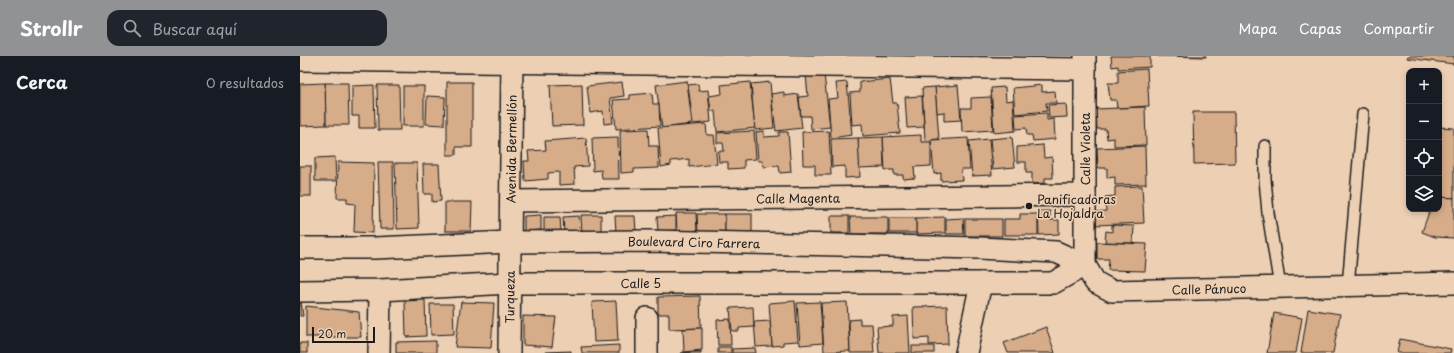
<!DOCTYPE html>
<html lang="es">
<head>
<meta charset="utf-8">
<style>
	:root { --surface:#171b24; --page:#20242c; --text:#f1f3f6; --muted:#9ea1a6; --line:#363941; --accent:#919294 }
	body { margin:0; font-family:"Playpen Sans",sans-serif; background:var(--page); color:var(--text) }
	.controls { position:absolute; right:12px; top:12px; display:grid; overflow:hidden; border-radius:8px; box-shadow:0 2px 6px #0003 }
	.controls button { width:36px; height:36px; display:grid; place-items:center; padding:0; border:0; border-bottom:1px solid var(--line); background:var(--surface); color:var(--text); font:20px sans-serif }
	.scale { position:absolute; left:12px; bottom:10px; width:63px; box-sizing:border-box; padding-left:4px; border:2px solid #1c1c1c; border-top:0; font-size:11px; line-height:14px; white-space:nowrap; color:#1c1c1c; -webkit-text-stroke:3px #edd0b4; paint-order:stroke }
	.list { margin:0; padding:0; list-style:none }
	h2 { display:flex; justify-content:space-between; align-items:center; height:52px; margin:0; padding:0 16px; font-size:17px }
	h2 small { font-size:13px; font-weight:400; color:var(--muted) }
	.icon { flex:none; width:22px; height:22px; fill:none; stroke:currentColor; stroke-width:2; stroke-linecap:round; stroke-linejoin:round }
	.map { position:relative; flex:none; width:1154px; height:297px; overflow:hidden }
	header { display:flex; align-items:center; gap:24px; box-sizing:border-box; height:56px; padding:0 20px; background:var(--accent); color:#fff }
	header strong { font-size:19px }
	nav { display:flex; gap:22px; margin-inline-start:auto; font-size:14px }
	.search { width:280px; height:36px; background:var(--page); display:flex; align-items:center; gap:10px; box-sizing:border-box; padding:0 14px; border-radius:12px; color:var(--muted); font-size:15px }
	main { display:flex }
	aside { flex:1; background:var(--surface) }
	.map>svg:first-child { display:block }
	.building { fill:#d6ac89; stroke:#1c1c1c }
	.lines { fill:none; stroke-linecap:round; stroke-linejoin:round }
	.service-casing { stroke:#1c1c1c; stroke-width:14 }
	.minor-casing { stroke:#1c1c1c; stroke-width:24 }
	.service { stroke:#edd0b4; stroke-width:11 }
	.minor { stroke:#edd0b4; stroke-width:21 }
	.poi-dot { fill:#1c1c1c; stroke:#edd0b4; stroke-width:1.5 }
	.labels { text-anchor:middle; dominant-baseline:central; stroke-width:3; stroke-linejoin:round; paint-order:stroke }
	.street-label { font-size:12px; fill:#1c1c1c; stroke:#edd0b4 }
	.poi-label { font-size:12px; fill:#1c1c1c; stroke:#edd0b4; text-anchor:start }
</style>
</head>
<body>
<header>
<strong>Strollr</strong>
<div class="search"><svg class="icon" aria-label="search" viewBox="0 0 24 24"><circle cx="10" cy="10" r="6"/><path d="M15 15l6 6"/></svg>Buscar aquí</div>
<nav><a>Mapa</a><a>Capas</a><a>Compartir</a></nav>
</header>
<main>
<aside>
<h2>Cerca<small>0 resultados</small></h2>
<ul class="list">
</ul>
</aside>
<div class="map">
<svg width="1154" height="297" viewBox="0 0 1154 297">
	<rect width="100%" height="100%" fill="#edd0b4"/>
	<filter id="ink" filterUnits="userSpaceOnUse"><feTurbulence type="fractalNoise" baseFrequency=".025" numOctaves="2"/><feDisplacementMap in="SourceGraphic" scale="8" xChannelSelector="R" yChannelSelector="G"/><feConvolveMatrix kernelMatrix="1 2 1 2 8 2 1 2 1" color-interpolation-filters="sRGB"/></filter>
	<g filter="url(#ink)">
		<g class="building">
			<path d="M811,0H850V11L818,13V10L812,11Z"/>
			<path d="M858,0H906V1Z"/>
			<path d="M1108,0H1154V8L1107,2Z"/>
			<path d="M847,13L849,50L817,52L816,44H810L808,27H818V15Z"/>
			<path d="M524,18L530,71L511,73L510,60H501L499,41L508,40L506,19Z"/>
			<path d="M590,23L593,47H597L600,77L563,80L562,68L552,69L550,37L560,36V26Z"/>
			<path d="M387,25L392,68L362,72L356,29Z"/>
			<path d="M147,26H172V91H156V99H147Z"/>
			<path d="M322,26L324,40L310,42L313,67L304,68L303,55L290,57L287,30Z"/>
			<path d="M450,26L455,72L417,76L415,55H411L409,40L422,38L421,29Z"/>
			<path d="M470,26L474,72L455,74L451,28Z"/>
			<path d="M547,26L552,79L531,82L528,43L538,42L536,27Z"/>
			<path d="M25,27H48L49,69H26Z"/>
			<path d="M25,27L26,69L0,70V28Z"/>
			<path d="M282,28L283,69L252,70L250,29Z"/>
			<path d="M398,28L399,35L408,34L411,66L393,68L388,29Z"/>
			<path d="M74,29L75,72H59V60H52V30Z"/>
			<path d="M77,29H99L100,74H78Z"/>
			<path d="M658,29L661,64L644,65V56L637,57L635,31Z"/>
			<path d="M742,29V36L755,35L756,47H746L747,55L715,58L713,32Z"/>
			<rect x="103" y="30" width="21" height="40"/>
			<path d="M635,31L639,83L625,84L622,32Z"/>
			<path d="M705,31L706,45L713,44L715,75L694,77L691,32Z"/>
			<path d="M484,36V40L498,38L502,72L476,75L471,38Z"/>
			<path d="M352,37L353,48H359L360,70L316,73L313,44L330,43V39Z"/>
			<path d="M127,40L145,41L144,69L126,68Z"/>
			<path d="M622,40L624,71L607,72L605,41Z"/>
			<path d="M691,41L693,74L662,76L661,52H671V42Z"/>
			<path d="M766,48L767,61L749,62L748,49Z"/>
			<path d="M845,51L846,89L814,90V82L807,83L806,73H797L796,53Z"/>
			<path d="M893,56H934L935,107L894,108Z"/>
			<path d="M747,57V64L754,63L755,83L733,85L732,79H727L726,72L716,73L715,59Z"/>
			<path d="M406,68L407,79H414L417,108L389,111V103L371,105V109L361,111L358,72Z"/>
			<path d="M1139,71L1154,72V142L1139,141Z"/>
			<path d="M348,73L349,90H358L359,112L334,113V116L321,117L320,74Z"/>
			<path d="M454,75L456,103L444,104V112L428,113V106H419L418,95H424L423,87H417V77Z"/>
			<path d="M464,75V81L479,80V76H488L491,116L480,117L479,110L464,111L463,105H458L456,76Z"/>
			<path d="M529,75L531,119H515V109H503L502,76Z"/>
			<path d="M621,79V86H631V110L614,111L615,122L603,123V119H594V114H585L583,81Z"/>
			<path d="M318,81L319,123H302L301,114L293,115L292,82Z"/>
			<path d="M583,81L584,111L559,112L558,82Z"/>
			<path d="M712,81L715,111L693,113L690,83Z"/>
			<path d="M286,82L288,110L274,111L275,128L259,129V116L248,117V123L225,125L224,105H229L228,95L246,94L245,85Z"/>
			<path d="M558,82L560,121L545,122V110L532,111L531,83Z"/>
			<path d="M668,82L670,113H661L662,124L641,125V117L634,118L631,84Z"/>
			<path d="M689,83L692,119L672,120L669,85Z"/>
			<path d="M743,89L744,102L752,101L753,122H745V127L732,128V117H726V106H717V91Z"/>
			<path d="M845,90L846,128L815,129V121L807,122V112H798L797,92Z"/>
			<path d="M35,101L36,125H15V102Z"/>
			<path d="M38,106L74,107L73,177L54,176L55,148L47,147V142H37Z"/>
			<path d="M78,106H93L94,173H80Z"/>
			<path d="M95,107H117L119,172L97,173Z"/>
			<path d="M123,108H139L141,145L132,146V138H124Z"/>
			<rect x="0" y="110" width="11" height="30"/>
			<path d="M842,130L844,167L795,169L794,156L806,155L805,141L815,140V131Z"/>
			<path d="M1139,141L1154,142V182L1135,181L1122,176L1130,153H1139Z"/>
			<path d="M145,146H172L171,175H145Z"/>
			<path d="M738,155H750V164H759V178L739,179Z"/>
			<path d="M376,157H396L397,176H377Z"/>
			<path d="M397,158H425V177H398Z"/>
			<rect x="425" y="158" width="27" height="19"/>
			<path d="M720,158H738V179H704V163H720Z"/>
			<path d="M241,159V174L224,175V160Z"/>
			<path d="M281,159H301V176L282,177Z"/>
			<path d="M279,160L280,177H264L263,161Z"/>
			<path d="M315,160H335L336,176L316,177Z"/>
			<path d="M376,160V174L358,175L357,161Z"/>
			<rect x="531" y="160" width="18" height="17"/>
			<path d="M244,161H260L261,175L244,176Z"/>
			<path d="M550,161H588V178H551Z"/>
			<path d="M645,161V177L616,178V162Z"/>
			<rect x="589" y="162" width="27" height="15"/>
			<path d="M663,162L664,178H646V163Z"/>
			<rect x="665" y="163" width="37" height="17"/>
			<path d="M812,169L834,170L833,187L805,186L806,175L812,176Z"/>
			<path d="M797,186L847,188L845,215L808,214L809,203H797Z"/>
			<path d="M400,240L401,272L369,273V258H358V241Z"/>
			<path d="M125,244L126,280L106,281L105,245Z"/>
			<path d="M0,245H1L3,260H0Z"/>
			<path d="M316,245L318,285L294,286L292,246Z"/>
			<path d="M495,245L498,285L483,286V289L472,290L469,247Z"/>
			<path d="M161,246L194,247L191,292L155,291Z"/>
			<path d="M520,246L523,287L500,289L497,247Z"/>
			<path d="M547,246L550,295L524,296L521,247Z"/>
			<path d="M130,248H153L154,278L131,279Z"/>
			<path d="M6,250L59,256L61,281H6Z"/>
			<path d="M647,250L648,288L629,289V282L614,283L613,251Z"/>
			<path d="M453,251L454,271L439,272V275H432L430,252Z"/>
			<path d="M1008,253L1040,258L1033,297H1001Z"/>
			<path d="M974,257L1002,262L996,297H967Z"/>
			<path d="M223,260L256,261L252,291L223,289Z"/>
			<path d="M608,260L610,297H579L577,271L593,270V261Z"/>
			<path d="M430,263L431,289H418L417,264Z"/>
			<path d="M560,263V268H572L574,297H550L549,264Z"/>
			<path d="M470,265L472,290L456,291L454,266Z"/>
			<path d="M746,271L755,297H708L704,287Z"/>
			<path d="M402,272V294L384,296L383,273Z"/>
			<path d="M1100,283L1151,293L1150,297H1097Z"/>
			<path d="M136,285V297H96V286Z"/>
			<rect x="0" y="287" width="7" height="10"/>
			<path d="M319,289V297H282L281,291Z"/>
			<rect x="612" y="290" width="22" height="7"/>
			<rect x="418" y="291" width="13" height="6"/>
			<path d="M455,292L456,297H432V293Z"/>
			<path d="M271,295V297H245V296Z"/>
			<path d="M401,295V297H381Z"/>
		</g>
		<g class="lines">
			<defs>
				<g id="service">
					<path d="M965,90V123L968,157L980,231"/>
					<path d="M1048,230L1063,58"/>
				</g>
				<g id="minor">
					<path d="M0,4L785,13"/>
					<path id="s1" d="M211,145L785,139"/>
					<path id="s2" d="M0,192H75L210,186L347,185L679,192L756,196L785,209"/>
					<path id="s3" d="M785,209L795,226L812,235L1154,227"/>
					<path d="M785,209V0"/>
					<path id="s4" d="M0,235L80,234L210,227H753L785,209"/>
					<path d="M347,262V297"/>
					<path d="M79,297L80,234"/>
					<path id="s5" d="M209,297L212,0"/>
					<path d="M666,297L681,227"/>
				</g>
			</defs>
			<use href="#service" class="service-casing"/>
			<use href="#minor" class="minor-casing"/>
			<use href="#service" class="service"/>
			<use href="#minor" class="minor"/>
		</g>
	</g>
	<circle class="poi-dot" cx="729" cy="150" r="4"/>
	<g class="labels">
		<g class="street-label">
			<text stroke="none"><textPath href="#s5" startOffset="204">Avenida Bermellón</textPath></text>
			<text transform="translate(785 93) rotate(-90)">Calle Violeta</text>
			<text stroke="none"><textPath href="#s1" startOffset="287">Calle Magenta</textPath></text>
			<text stroke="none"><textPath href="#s2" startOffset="394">Boulevard Ciro Farrera</textPath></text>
			<text stroke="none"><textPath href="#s4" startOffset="341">Calle 5</textPath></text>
			<text stroke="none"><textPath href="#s3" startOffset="136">Calle Pánuco</textPath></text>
			<text stroke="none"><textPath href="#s5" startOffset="56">Turqueza</textPath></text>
		</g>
		<g class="poi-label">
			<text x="737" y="143">Panificadoras<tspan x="737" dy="14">La Hojaldra</tspan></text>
		</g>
	</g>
</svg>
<div class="controls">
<button>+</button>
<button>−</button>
<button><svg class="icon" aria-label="locate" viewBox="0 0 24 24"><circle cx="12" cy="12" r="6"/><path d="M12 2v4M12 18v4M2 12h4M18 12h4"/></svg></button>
<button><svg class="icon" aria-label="layers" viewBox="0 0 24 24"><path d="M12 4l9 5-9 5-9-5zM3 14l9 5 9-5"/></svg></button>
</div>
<div class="scale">20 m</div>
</div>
</main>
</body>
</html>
